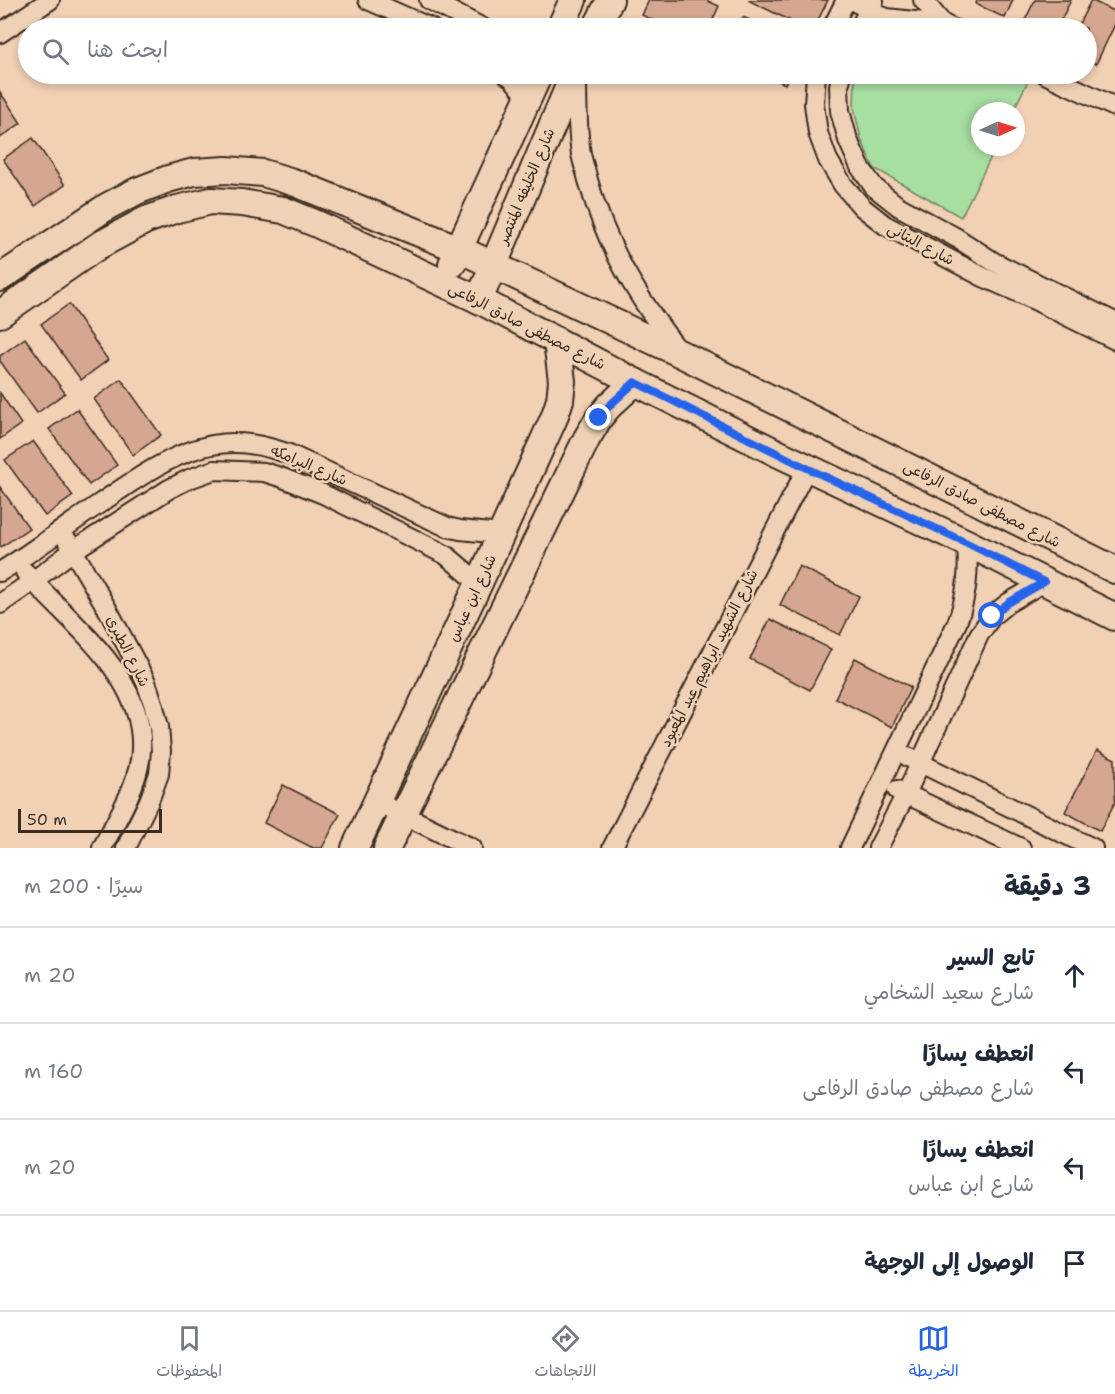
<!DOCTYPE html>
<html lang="ar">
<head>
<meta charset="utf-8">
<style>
	:root { --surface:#fff; --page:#f6f6f7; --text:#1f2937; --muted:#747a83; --line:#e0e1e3; --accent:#2563eb }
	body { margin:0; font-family:"Shantell Sans","Playpen Sans Arabic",sans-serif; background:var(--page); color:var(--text); direction:rtl }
	.compass { position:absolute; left:971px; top:102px; width:54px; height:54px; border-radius:50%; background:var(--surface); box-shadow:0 3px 9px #0003; rotate:86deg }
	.scale { position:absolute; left:18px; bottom:15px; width:144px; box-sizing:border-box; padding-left:6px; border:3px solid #3b2a1e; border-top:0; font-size:16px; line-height:21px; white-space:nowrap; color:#3b2a1e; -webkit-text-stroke:4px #efd2b6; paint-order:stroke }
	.stop { position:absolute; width:18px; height:18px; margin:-14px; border:4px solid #2563eb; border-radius:50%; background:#fff }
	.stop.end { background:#2563eb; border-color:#fff; box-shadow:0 2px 6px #0008 }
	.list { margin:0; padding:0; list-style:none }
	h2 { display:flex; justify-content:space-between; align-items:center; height:78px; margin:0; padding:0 24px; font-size:26px }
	h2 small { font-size:20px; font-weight:400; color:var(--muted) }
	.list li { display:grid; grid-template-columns:39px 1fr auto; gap:18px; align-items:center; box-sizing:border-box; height:96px; padding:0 24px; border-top:2px solid var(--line) }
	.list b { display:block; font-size:22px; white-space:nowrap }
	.list p { margin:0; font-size:20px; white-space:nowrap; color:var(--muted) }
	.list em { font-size:20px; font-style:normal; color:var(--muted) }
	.icon { flex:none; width:33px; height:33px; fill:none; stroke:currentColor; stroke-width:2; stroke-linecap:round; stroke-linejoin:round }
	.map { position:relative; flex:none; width:1115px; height:848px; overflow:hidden; direction:ltr }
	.search { position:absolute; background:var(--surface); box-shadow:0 3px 9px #0003; left:18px; right:18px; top:18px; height:66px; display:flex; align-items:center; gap:15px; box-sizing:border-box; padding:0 21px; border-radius:33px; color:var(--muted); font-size:22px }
	.sheet { height:462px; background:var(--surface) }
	nav { display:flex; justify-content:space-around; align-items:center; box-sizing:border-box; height:84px; border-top:2px solid var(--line); background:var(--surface); font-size:16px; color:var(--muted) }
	nav a { display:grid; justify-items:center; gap:3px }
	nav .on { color:var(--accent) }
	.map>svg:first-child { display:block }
	.green { fill:#a7dea2; stroke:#718460; stroke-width:1.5 }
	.building { fill:#d5a790; stroke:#3b2a1e; stroke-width:1.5 }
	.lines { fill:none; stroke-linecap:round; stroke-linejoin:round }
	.street-casing { stroke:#3b2a1e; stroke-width:22 }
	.secondary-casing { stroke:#3b2a1e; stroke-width:30 }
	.street { stroke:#efd2b6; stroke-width:18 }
	.secondary { stroke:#efd2b6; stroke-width:26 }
	.route { stroke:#2563eb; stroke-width:8 }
	.labels { text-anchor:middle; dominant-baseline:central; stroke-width:5; stroke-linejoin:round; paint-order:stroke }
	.street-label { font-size:15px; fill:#3b2a1e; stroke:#efd2b6 }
</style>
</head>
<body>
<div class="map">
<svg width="1115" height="848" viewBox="0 0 1115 848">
	<rect width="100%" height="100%" fill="#f1d0b4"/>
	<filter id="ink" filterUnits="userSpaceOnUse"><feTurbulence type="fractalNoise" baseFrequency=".0167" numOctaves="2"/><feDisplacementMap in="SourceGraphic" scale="12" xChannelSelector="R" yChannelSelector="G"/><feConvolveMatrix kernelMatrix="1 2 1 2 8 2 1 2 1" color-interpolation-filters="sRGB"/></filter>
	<g filter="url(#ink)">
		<path class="green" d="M855,74H1013L1028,81L1013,111H980V147H996L961,217L874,168L861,139L854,108Z"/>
		<g class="building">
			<path d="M649,0H706L719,6L709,28H670L642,15Z"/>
			<path d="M748,0H828L814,28H805Z"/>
			<path d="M977,0H1013L1005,18L976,4Z"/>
			<path d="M1035,0H1071L1057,28H1021Z"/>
			<path d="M1091,0L1115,12V24L1096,64L1086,59V28H1077Z"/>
			<path d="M743,17L767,28H737Z"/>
			<path d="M763,74H790L785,84Z"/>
			<path d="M0,92L21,123L0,138Z"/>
			<path d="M33,138L65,185L35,206L3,159Z"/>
			<path d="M69,304L108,360L81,380L41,324Z"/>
			<path d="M25,338L65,393L37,413L0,361V356Z"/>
			<path d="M121,379L161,435L133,455L94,399Z"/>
			<path d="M0,393L21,424L0,439Z"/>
			<path d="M77,409L117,465L89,485L49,429Z"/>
			<path d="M33,441L73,496L45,516L5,460Z"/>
			<path d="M0,487L29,528L1,547L0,546Z"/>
			<path d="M799,566L859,596L840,635L780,605Z"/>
			<path d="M770,619L831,649L810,690L750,659Z"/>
			<path d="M855,658L911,687L892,727L835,698Z"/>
			<path d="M1097,750L1115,759V802L1100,831L1065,812Z"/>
			<path d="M283,785L340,814L322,848H313L264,823Z"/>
		</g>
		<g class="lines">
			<defs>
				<g id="street">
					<path d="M368,0L431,28"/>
					<path d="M429,0L483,28"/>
					<path d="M851,0L886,18L943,24L952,28"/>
					<path d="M923,0L943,24"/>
					<path d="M832,28L846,0"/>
					<path d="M859,28L874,1"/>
					<path d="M0,33L50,0"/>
					<path d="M506,74L512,78L528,97"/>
					<path d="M816,74L814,104L818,133L828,160L843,185L862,207L885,225L983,277L1026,296L1115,340"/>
					<path d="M842,74L839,86L840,111L848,140L860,167L874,187L898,206L957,238L994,262L1115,322"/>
					<path d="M1045,74L1115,107"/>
					<path d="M577,76C577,102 577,128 581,154C583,163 586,172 588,180C606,246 637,297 678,350"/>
					<path d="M67,540L109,612L146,682L153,703L159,727L161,751L159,774L149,801L126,848"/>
					<path d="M0,572C35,550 68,525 102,502C134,480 174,452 212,445C240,440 263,445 289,454L447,527L460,530L501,534"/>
					<path d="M25,572C71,625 152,681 140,760C135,791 116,820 102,848"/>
					<path d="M0,604L33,581L74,550L169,489L189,479L214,470L264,472L283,478L323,494L446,555L479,583"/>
					<path d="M908,757L1093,848"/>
					<path d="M897,790L1021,848"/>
					<path d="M377,802L472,848"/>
					<path d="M612,848L807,468"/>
					<path d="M850,848L957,623C967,595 969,573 967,543"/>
					<path d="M878,848L906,794L979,635L992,616L1008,603L1044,582"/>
				</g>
				<g id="secondary">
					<path d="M560,28L573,0"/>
					<path d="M596,28L610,0"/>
					<path d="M452,264L539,74"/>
					<path d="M0,278L108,206L137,191L168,179L194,172L226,170L263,173L293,182L459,249L681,354L1115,570"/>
					<path d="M479,300L574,74"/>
					<path d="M0,314L98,246L146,220L177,209L211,201L242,203L283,210L317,224L479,300L635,382L779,454L967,543L1115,617"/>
					<path d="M355,848L479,583L554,418L560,400L562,381L557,341"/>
					<path d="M387,848L587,438L599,418L609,406L635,382"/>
				</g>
			</defs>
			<use href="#street" class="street-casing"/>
			<use href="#secondary" class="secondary-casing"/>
			<use href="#street" class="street"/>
			<use href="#secondary" class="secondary"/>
		</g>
	</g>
	<g class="lines" filter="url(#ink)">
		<path class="route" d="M599,418L609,406L635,382L807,468L967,543L1044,582L1008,603L992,616"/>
	</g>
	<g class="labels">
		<g class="street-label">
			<text transform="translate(526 186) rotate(-67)">شارع الخليفه المنتصر</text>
			<text transform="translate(921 244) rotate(28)">شارع البتانى</text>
			<text transform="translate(527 326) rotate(27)">شارع مصطفى صادق الرفاعى</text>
			<text transform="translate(309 465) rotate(23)">شارع البرامكه</text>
			<text transform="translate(982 504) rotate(27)">شارع مصطفى صادق الرفاعى</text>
			<text transform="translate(472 598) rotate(-65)">شارع ابن عباس</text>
			<text transform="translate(128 651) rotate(63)">شارع الطبرى</text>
			<text transform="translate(709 658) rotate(-63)">شارع الشهيد ابراهيم عبد المعبود</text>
		</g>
	</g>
</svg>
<svg class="compass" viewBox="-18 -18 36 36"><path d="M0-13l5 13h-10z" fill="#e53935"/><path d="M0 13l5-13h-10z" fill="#747a83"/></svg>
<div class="scale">50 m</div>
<div class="stop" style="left:992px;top:616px"></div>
<div class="stop end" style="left:599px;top:418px"></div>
<div class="search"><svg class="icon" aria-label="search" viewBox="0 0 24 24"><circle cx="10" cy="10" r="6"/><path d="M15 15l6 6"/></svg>ابحث هنا</div>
</div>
<section class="sheet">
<h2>3 دقيقة<small>سيرًا · 200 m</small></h2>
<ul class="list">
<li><svg class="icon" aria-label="ahead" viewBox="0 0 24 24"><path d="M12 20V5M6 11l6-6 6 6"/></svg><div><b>تابع السير</b><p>شارع سعيد الشخامي</p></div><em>20 m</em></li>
<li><svg class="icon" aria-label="left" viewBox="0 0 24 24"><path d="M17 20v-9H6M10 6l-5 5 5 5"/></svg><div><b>انعطف يسارًا</b><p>شارع مصطفى صادق الرفاعى</p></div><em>160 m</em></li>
<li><svg class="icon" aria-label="left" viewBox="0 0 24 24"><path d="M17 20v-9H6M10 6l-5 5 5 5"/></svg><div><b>انعطف يسارًا</b><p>شارع ابن عباس</p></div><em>20 m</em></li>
<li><svg class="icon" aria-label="arrive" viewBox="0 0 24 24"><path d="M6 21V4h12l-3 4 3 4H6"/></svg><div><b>الوصول إلى الوجهة</b></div></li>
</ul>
</section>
<nav>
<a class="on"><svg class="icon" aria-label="map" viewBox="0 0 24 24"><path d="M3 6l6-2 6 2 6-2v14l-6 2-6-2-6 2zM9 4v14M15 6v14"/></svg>الخريطة</a>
<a><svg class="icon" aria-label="directions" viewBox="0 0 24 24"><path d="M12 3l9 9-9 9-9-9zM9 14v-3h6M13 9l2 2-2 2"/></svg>الاتجاهات</a>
<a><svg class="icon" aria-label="saved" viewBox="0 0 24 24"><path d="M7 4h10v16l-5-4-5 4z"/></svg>المحفوظات</a>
</nav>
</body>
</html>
